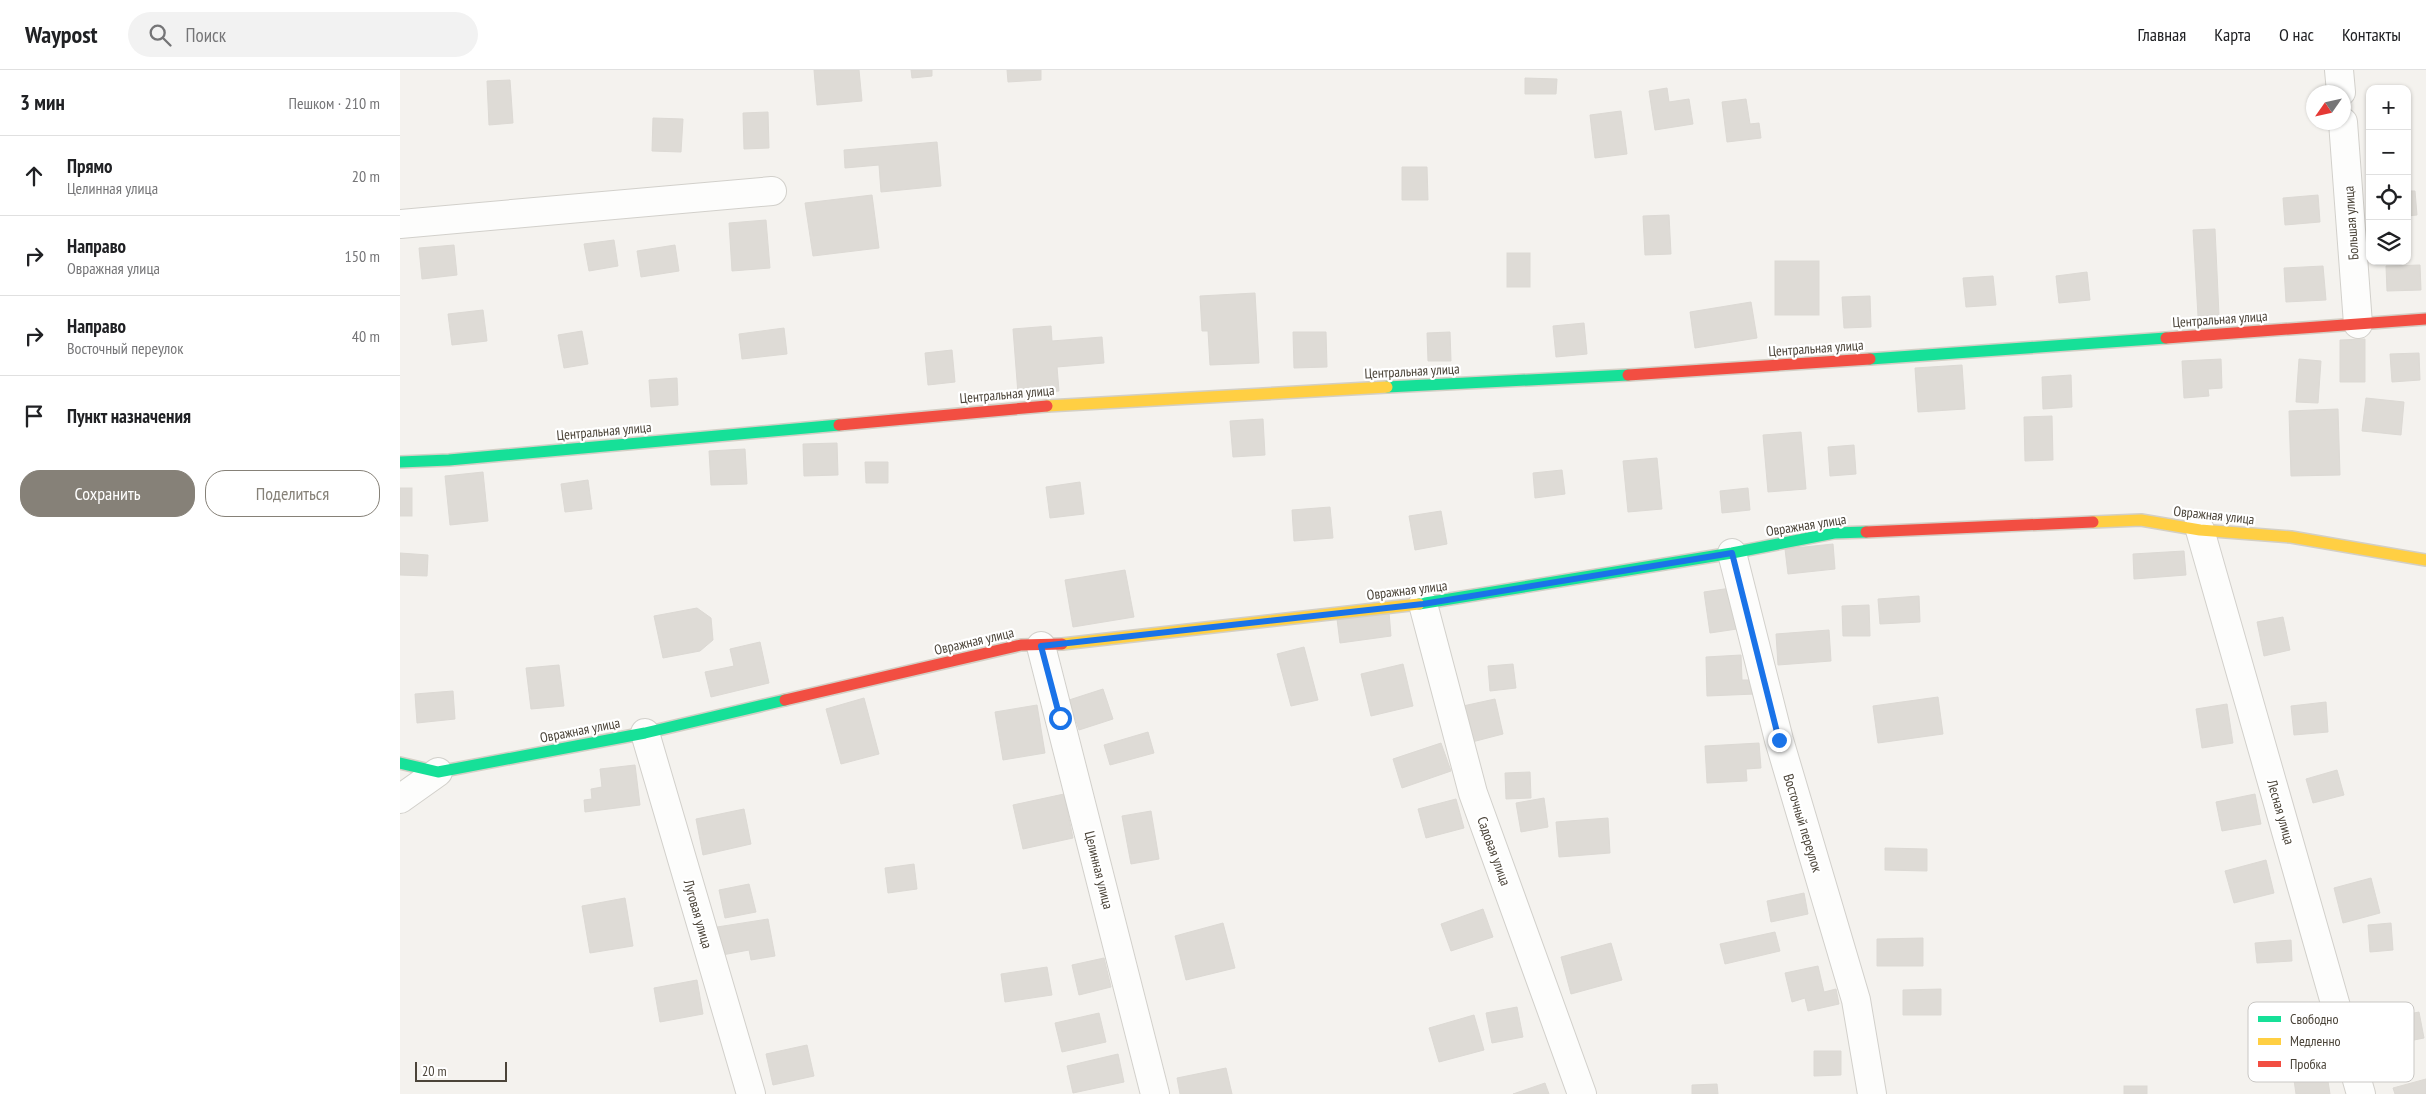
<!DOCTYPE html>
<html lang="ru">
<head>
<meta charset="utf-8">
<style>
	:root { --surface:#fff; --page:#f2f2f2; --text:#202124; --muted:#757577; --line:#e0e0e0; --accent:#868178 }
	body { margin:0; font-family:"PT Sans Narrow",sans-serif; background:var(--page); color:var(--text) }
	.controls { position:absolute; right:15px; top:15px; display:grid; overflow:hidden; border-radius:10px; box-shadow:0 1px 4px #0004 }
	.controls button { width:45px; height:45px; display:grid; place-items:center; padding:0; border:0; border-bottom:1px solid var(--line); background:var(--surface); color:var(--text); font:25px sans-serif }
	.compass { position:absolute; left:1906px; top:15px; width:45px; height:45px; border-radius:50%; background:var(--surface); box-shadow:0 1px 4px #0004; rotate:236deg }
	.scale { position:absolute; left:15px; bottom:12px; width:92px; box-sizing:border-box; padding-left:5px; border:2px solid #4b4439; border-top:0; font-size:14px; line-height:18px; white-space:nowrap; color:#4b4439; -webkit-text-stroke:4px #fff; paint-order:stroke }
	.stop { position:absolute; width:15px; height:15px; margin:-11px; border:4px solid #1a73e8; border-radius:50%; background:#fff }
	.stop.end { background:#1a73e8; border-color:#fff; box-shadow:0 1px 5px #0008 }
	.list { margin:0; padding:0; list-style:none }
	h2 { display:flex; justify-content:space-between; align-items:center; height:65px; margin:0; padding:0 20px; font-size:21px }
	h2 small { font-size:16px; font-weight:400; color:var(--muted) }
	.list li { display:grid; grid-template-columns:32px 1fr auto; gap:15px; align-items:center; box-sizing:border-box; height:80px; padding:0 20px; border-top:1px solid var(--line) }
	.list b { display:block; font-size:19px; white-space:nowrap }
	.list p { margin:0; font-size:16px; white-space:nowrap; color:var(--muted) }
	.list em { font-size:16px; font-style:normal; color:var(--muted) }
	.actions { display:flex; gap:10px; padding:15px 20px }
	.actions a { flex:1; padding:11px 0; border:1px solid var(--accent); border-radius:20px; text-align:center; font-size:18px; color:var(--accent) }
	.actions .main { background:var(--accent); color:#fff }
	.icon { flex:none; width:28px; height:28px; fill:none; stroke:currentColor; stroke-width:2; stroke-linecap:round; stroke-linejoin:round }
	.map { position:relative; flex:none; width:2026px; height:1024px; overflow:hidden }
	header { display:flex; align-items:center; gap:30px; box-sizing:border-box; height:70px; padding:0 25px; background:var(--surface); border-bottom:1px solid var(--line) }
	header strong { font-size:24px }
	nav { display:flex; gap:28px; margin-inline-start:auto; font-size:18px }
	.search { width:350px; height:45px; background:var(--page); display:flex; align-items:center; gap:12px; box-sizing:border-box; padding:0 18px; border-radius:28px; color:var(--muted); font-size:19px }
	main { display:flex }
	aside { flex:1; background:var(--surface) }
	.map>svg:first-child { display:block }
	.building { fill:#dedbd6; stroke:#dcd9d4 }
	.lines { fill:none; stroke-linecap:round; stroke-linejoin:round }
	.street-casing { stroke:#d2d0cb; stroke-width:30 }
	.fast-casing { stroke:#d3cfc5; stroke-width:14 }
	.slow-casing { stroke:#d3cfc5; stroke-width:14 }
	.jam-casing { stroke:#d3cfc5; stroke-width:14 }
	.street { stroke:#fdfdfc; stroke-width:28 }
	.fast { stroke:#16e098; stroke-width:11 }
	.slow { stroke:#ffcf43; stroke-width:11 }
	.jam { stroke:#f24e42; stroke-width:11 }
	.route { stroke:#1a73e8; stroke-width:6 }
	.labels { text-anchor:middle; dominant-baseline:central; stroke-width:4.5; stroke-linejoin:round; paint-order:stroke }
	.street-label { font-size:14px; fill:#4b4439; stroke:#fff }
	.key { fill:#fff; stroke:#c9c7c4; stroke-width:1 }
	.key-label { font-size:14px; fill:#4b4439 }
</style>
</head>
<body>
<header>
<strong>Waypost</strong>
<div class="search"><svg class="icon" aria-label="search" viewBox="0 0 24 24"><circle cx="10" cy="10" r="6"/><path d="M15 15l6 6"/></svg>Поиск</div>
<nav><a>Главная</a><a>Карта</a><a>О нас</a><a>Контакты</a></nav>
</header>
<main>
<aside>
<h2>3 мин<small>Пешком · 210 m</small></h2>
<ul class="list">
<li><svg class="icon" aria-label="ahead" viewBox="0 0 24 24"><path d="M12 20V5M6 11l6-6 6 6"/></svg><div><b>Прямо</b><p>Целинная улица</p></div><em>20 m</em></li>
<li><svg class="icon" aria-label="right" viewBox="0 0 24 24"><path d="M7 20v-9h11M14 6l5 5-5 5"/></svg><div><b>Направо</b><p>Овражная улица</p></div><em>150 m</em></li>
<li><svg class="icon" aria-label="right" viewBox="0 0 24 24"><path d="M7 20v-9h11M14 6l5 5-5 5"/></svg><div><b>Направо</b><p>Восточный переулок</p></div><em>40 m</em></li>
<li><svg class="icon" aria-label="arrive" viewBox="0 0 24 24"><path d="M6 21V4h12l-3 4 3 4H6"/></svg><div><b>Пункт назначения</b></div></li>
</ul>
<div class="actions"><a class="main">Сохранить</a><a>Поделиться</a></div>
</aside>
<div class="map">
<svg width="2026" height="1024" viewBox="0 0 2026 1024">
	<rect width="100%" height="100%" fill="#f4f2ee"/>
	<g class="building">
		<path d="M414,0H459L462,31L417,35Z"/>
		<path d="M511,0H532V6L512,8Z"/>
		<path d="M607,0H641V10L608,12Z"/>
		<path d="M1125,8L1157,9L1156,24H1125Z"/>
		<path d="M110,10L113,53L89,55L87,11Z"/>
		<path d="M1267,18L1269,32L1289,29L1293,54L1255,60L1249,21Z"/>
		<path d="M1346,29L1350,54L1359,53L1361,68L1327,72L1322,32Z"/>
		<path d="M1221,41L1227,84L1195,88L1190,45Z"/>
		<path d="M368,42L369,78L344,79L343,43Z"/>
		<path d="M253,48L283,49L281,82L252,81Z"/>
		<path d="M537,72L541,116L481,122L479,95L445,98L444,80Z"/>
		<path d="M1002,97H1027L1028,130H1002Z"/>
		<path d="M2007,121H2015L2017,145L2007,146Z"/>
		<path d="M472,125L479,178L413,186L405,133Z"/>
		<path d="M1918,125L1920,152L1885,155L1883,128Z"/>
		<path d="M1269,145L1271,184L1245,185L1243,146Z"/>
		<path d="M366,150L370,198L332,201L329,153Z"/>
		<path d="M1815,159L1819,245L1798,246L1793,160Z"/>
		<path d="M214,170L218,196L189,201L184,174Z"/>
		<path d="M54,175L57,205L22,209L19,178Z"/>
		<path d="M275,175L279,201L241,207L237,181Z"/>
		<rect x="1107" y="183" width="23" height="34"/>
		<rect x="1375" y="191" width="44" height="54"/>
		<path d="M2020,195L2021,220L1987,221L1986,196Z"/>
		<path d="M1923,196L1926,230L1886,232L1884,198Z"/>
		<path d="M1687,202L1690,230L1659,233L1656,206Z"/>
		<path d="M1593,206L1596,235L1566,237L1563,208Z"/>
		<path d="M855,223L859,293L810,295L808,261H802L800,226Z"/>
		<path d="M1470,226L1471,257L1444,258L1442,227Z"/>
		<path d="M1351,232L1357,268L1295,278L1290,242Z"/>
		<path d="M83,240L87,271L52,275L48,244Z"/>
		<path d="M1184,253L1187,284L1156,287L1153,256Z"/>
		<path d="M651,256L652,271L702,267L704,293L657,297L659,321L618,324L613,259Z"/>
		<path d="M384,258L387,284L342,289L339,264Z"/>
		<path d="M182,261L188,294L164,298L158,265Z"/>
		<path d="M893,262H926L927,297L894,298Z"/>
		<path d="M1050,262L1051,291H1028L1027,263Z"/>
		<path d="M1965,269V312H1940V270Z"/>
		<path d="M552,280L555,312L528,315L525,283Z"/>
		<path d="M2019,283L2020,310L1992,312L1990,284Z"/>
		<path d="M1821,289L1822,318L1808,319L1809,326L1784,328L1782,291Z"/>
		<path d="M1899,289L1921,291L1918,333L1896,332Z"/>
		<path d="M1562,295L1565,339L1518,342L1515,298Z"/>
		<path d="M1671,305L1672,337L1643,339L1642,307Z"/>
		<path d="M277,308L278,335L251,337L249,310Z"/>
		<path d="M1966,328L2004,332L2001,365L1962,361Z"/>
		<path d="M1938,339L1940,405L1891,406L1889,341Z"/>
		<path d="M1652,346L1653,390L1625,391L1624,347Z"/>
		<path d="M863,349L865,385L833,387L830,351Z"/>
		<path d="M1401,362L1406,419L1368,422L1363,365Z"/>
		<path d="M437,373L438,405L404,406L403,374Z"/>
		<path d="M1454,375L1456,404L1430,406L1428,377Z"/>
		<path d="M345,379L347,414L311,415L309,381Z"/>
		<path d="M1257,388L1262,439L1228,442L1223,391Z"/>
		<path d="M465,392H488V413H466Z"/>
		<path d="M1162,400L1165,424L1135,428L1133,403Z"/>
		<path d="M83,402L88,451L50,455L45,406Z"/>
		<path d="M188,410L192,439L165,442L161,414Z"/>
		<path d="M680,412L684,444L650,448L646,417Z"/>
		<rect x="0" y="418" width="12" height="28"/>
		<path d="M1348,418L1350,440L1322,443L1320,421Z"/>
		<path d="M930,437L933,468L894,471L892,440Z"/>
		<path d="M1041,441L1047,474L1015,480L1009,446Z"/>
		<path d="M1433,474L1435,499L1388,504L1385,479Z"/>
		<path d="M1784,481L1786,505L1734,509L1733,484Z"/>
		<path d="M0,483L28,485L27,506L0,505Z"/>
		<path d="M725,500L734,547L673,557L665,510Z"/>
		<path d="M1331,518L1337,559L1310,563L1304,522Z"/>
		<path d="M1519,526L1520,552L1480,554L1478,529Z"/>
		<path d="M1469,535L1470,566H1443L1442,536Z"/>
		<path d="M297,538L311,548L313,570L300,581L263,588L254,546Z"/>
		<path d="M989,542L991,566L940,573L937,549Z"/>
		<path d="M1883,547L1890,580L1864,586L1857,552Z"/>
		<path d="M1429,560L1431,591L1378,595L1376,564Z"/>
		<path d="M360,572L369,613L311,627L305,602L334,596L330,579Z"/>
		<path d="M904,577L918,630L891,636L877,584Z"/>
		<path d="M1341,585L1342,610H1354L1355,624L1307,626L1306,587Z"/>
		<path d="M1003,594L1013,636L971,646L961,604Z"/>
		<path d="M1113,594L1116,618L1090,621L1088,596Z"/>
		<path d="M159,595L164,636L131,639L126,598Z"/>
		<path d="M703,619L713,649L679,660L669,630Z"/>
		<path d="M53,621L55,649L17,653L15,624Z"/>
		<path d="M1538,627L1543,664L1478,673L1473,636Z"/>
		<path d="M464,628L479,684L441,694L426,639Z"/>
		<path d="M1095,629L1103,664L1072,672L1063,636Z"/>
		<path d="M1926,632L1928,662L1894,665L1891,636Z"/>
		<path d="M1827,634L1833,673L1802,678L1796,639Z"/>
		<path d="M637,635L645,683L603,690L595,642Z"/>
		<path d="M748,662L754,683L710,695L704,675Z"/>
		<path d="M1041,673L1051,701L1002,718L993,689Z"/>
		<path d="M1359,673L1361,698L1346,699L1347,711L1307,713L1305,676Z"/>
		<path d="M235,695L240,735L185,742L184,730L192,729L191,719L202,717L200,699Z"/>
		<path d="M1937,700L1944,725L1913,733L1906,709Z"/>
		<path d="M1130,702L1131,728L1106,729L1105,703Z"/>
		<path d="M664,724L673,768L623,779L613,735Z"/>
		<path d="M1855,724L1861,754L1822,761L1816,732Z"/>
		<path d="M1144,728L1148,757L1121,762L1116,733Z"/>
		<path d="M1056,729L1064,758L1026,768L1018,739Z"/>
		<path d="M344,739L351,774L303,785L296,749Z"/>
		<path d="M751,741L759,789L731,794L722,746Z"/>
		<path d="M1208,748L1210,783L1159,787L1156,752Z"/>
		<path d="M1485,778L1527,779V801L1485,800Z"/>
		<path d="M1866,790L1874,823L1834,833L1825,801Z"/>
		<path d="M514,794L517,819L488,823L485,798Z"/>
		<path d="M1971,808L1980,843L1943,853L1934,818Z"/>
		<path d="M349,814L356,842L325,848L319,820Z"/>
		<path d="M1404,823L1408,844L1371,852L1367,831Z"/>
		<path d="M225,828L233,876L190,883L182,836Z"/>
		<path d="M1083,839L1093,867L1051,881L1041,854Z"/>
		<path d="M368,849L375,886L351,890L349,880L322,885L317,857Z"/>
		<path d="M823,853L835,898L786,910L775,866Z"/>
		<path d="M1991,853L1993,880L1970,882L1968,855Z"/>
		<path d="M1375,862L1380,881L1325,894L1320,874Z"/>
		<path d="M1523,868V896H1477V869Z"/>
		<path d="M1891,870L1892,891L1857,893L1855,873Z"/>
		<path d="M1211,873L1222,910L1171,924L1161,887Z"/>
		<path d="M704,888L711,917L679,925L672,895Z"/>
		<path d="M1418,896L1424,922L1436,919L1439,934L1408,941L1405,928L1392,932L1385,903Z"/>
		<path d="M647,897L652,925L605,932L601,904Z"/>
		<path d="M297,910L303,944L260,952L254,918Z"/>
		<path d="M1541,919V945H1503V920Z"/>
		<path d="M1117,937L1123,967L1092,973L1086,943Z"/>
		<path d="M2019,942L2024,968L1989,975L1984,949Z"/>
		<path d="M699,943L706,972L662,982L655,953Z"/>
		<path d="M1074,945L1084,980L1039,992L1029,958Z"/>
		<path d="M407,975L414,1006L373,1015L366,984Z"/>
		<path d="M1414,981H1441V1005L1414,1006Z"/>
		<path d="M718,984L724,1012L673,1023L667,996Z"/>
		<path d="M826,998L832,1024H780L777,1008Z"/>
		<path d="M1927,1005L1930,1024H1896L1894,1010Z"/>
		<path d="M2026,1009V1024H1995L1993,1018Z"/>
		<path d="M1145,1013L1149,1024H1113Z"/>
		<path d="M1317,1014L1318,1024H1292V1015Z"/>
		<rect x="1724" y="1016" width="23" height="8"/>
	</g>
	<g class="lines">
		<defs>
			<g id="street">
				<path d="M1939,0L1941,22"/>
				<path d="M1943,52L1958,254"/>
				<path d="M0,154L372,121"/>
				<path d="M1800,460L1961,1024"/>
				<path d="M1332,483L1379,670L1456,930L1472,1024"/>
				<path d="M1023,534L1073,723L1182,1024"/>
				<path d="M641,576L755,1024"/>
				<path d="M245,663L351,1024"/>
				<path d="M0,729L38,702"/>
			</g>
			<g id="fast">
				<path d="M1470,289L1766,268"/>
				<path d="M987,317L1228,305"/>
				<path d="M0,392L49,390L439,355"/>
				<path d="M1019,534L1332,483L1434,463L1466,462"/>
				<path d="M0,693L38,702L245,663L385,630"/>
			</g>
			<g id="slow">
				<path d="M647,336L987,317"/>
				<path d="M1693,452L1741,450L1800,460L1891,467L2026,490"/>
				<path d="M662,574L1019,534"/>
			</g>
			<g id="jam">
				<path d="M1766,268L2026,249"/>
				<path d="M1228,305L1470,289"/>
				<path d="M439,355L647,336"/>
				<path d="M1466,462L1693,452"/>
				<path d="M385,630L621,575L662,574"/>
			</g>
		</defs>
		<use href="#street" class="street-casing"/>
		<use href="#fast" class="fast-casing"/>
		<use href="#slow" class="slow-casing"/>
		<use href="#jam" class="jam-casing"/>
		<use href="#street" class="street"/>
		<use href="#fast" class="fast"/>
		<use href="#slow" class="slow"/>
		<use href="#jam" class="jam"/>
	</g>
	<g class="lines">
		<path class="route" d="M660,648L641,576L1023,534L1332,483L1379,670"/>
	</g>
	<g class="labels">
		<g class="street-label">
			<text transform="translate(1951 153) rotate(-94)">Большая улица</text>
			<text transform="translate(1820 249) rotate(-4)">Центральная улица</text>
			<text transform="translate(1416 278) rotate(-4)">Центральная улица</text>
			<text transform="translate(1012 301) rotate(-3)">Центральная улица</text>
			<text transform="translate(607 324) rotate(-5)">Центральная улица</text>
			<text transform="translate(204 361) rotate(-5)">Центральная улица</text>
			<text transform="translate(1814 445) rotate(6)">Овражная улица</text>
			<text transform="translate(1406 455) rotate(-9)">Овражная улица</text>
			<text transform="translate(1007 520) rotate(-7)">Овражная улица</text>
			<text transform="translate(574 571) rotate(-13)">Овражная улица</text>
			<text transform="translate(180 660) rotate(-11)">Овражная улица</text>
			<text transform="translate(1881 742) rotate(74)">Лесная улица</text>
			<text transform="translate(1403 753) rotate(73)">Восточный переулок</text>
			<text transform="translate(1094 781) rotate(70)">Садовая улица</text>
			<text transform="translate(699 800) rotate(76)">Целинная улица</text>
			<text transform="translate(298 844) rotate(74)">Луговая улица</text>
		</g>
	</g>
	<rect x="1848" y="932" width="166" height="80" rx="8" class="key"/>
	<rect x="1858" y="946" width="23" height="6" fill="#16e098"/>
	<rect x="1858" y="968" width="23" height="7" fill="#ffcf43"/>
	<rect x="1858" y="991" width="23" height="6" fill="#f24e42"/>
	<g class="key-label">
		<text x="1890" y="954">Свободно</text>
		<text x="1890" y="976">Медленно</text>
		<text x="1890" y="999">Пробка</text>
	</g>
</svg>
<div class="controls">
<button>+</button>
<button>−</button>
<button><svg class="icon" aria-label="locate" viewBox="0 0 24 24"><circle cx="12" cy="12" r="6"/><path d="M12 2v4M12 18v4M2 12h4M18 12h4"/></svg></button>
<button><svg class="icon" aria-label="layers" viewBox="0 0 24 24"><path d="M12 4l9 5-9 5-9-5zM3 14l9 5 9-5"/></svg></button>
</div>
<svg class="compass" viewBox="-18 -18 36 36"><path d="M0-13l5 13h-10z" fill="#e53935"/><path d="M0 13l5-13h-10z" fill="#757577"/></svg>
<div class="scale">20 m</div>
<div class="stop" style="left:660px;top:648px"></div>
<div class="stop end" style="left:1379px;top:670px"></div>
</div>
</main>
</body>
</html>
